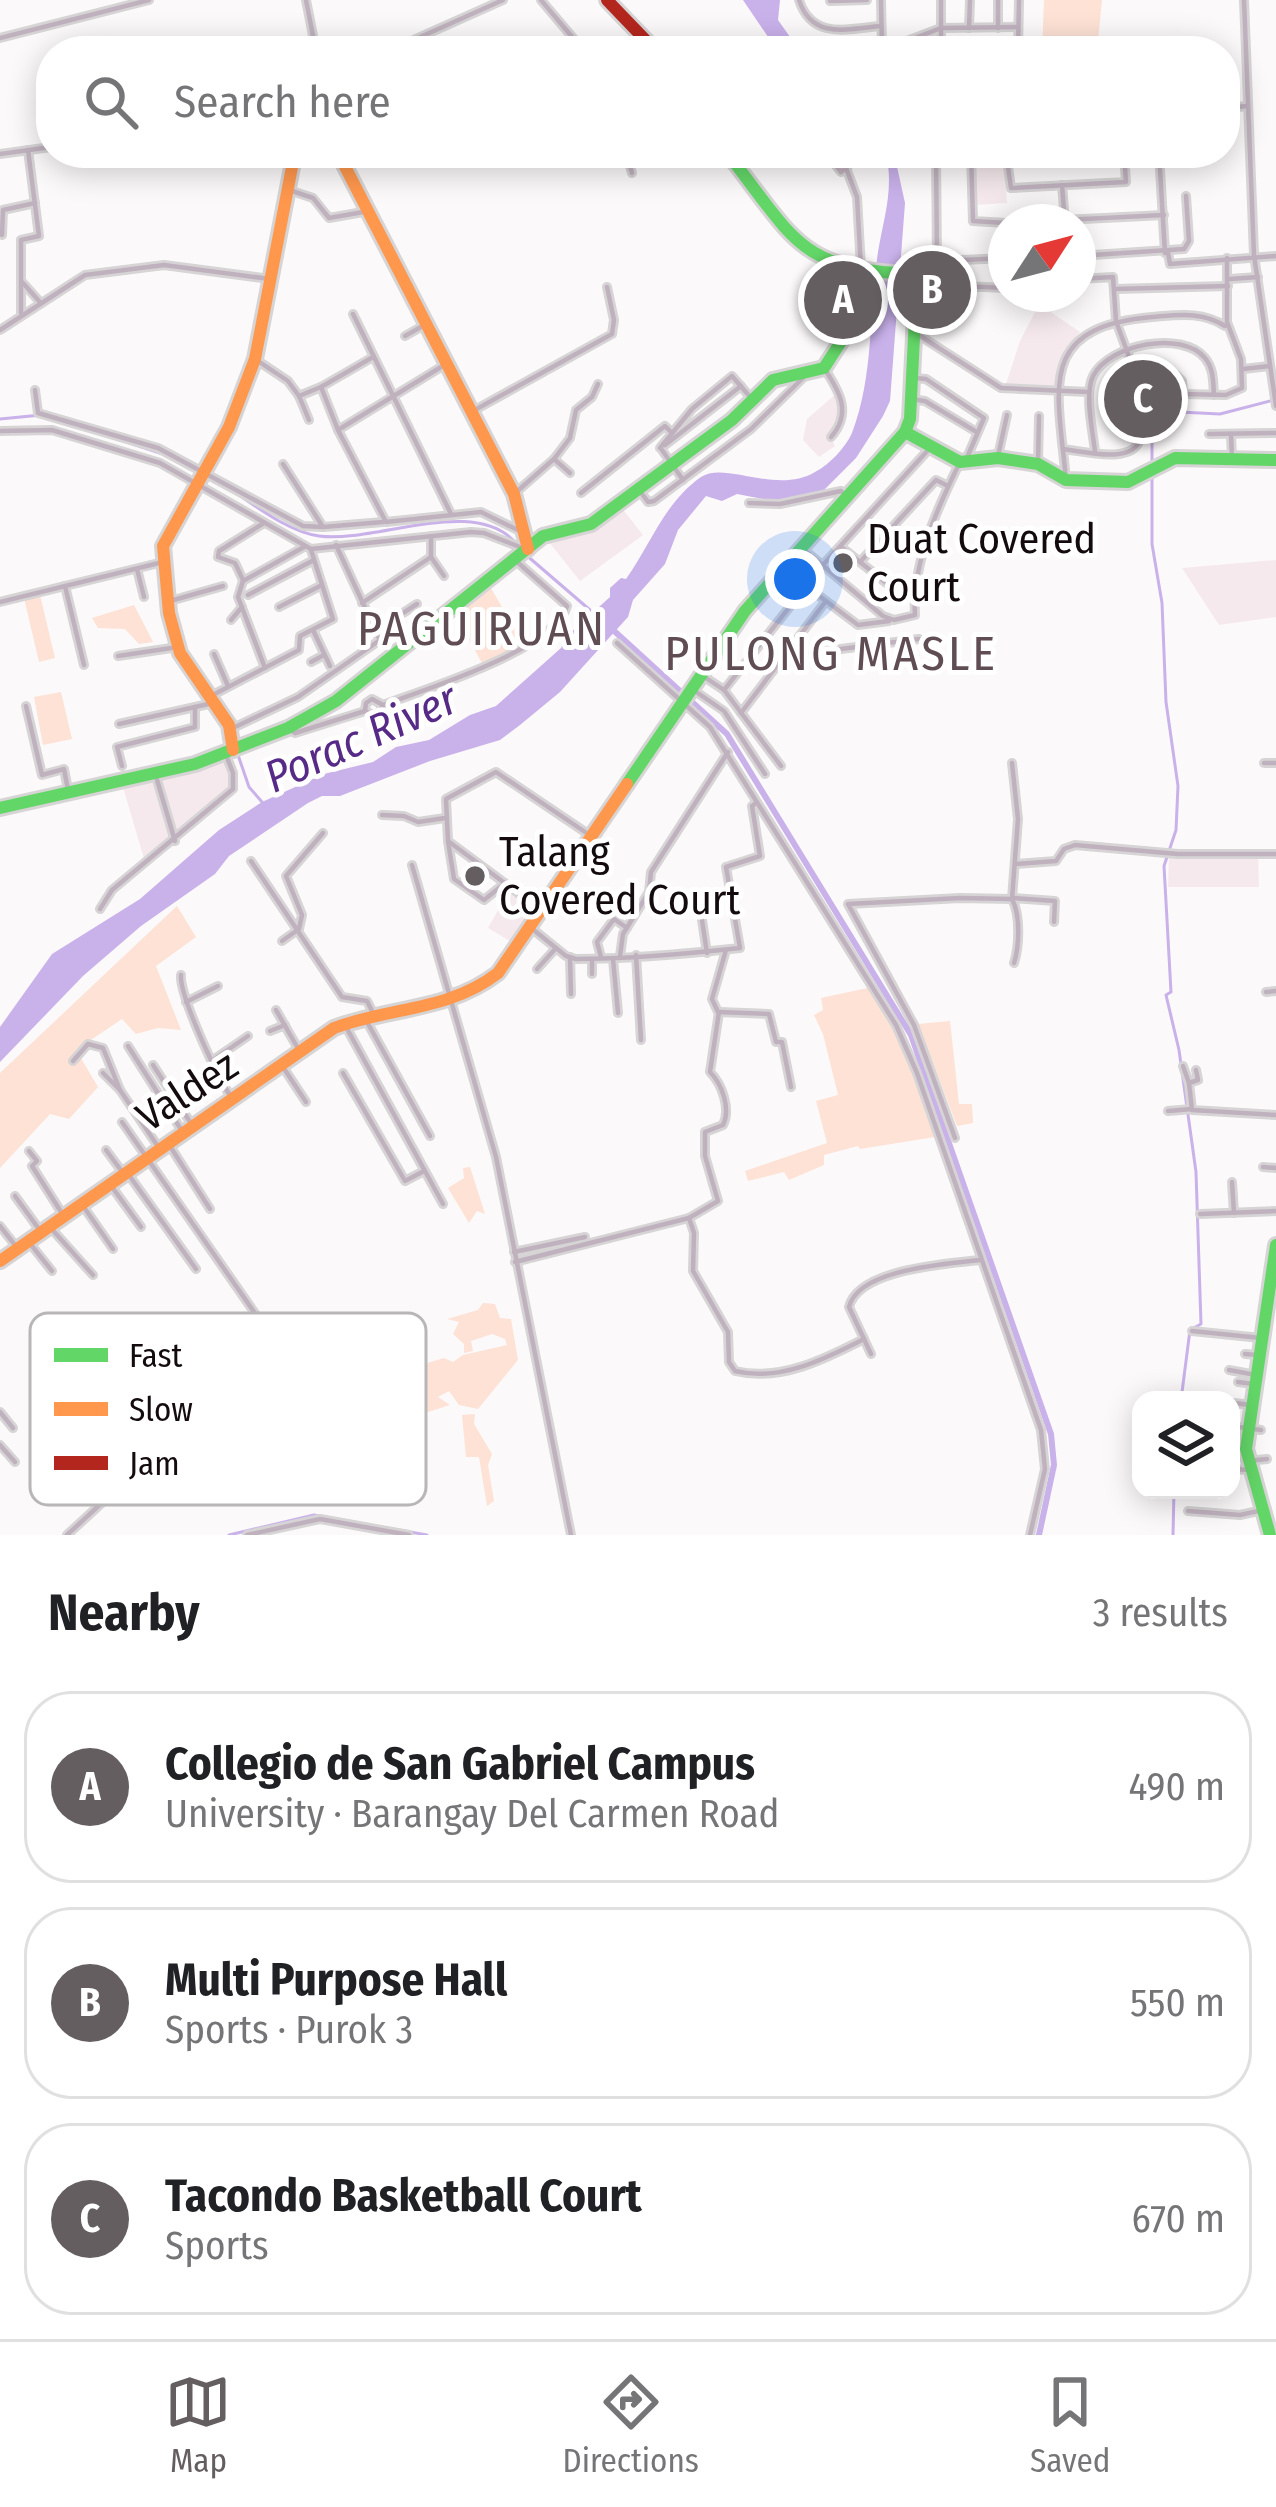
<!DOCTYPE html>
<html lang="en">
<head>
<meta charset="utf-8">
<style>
	:root { --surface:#fff; --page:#f2f2f2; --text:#202124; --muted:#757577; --line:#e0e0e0; --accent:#655e61 }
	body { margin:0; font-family:"Fira Sans Condensed",sans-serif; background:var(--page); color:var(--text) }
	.controls { position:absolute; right:36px; bottom:36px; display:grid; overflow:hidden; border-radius:24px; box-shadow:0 6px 30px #0003 }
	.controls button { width:108px; height:108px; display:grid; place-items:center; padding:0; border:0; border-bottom:3px solid var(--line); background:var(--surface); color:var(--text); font:60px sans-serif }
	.compass { position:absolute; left:988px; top:204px; width:108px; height:108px; border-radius:50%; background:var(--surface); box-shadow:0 6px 30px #0003; rotate:54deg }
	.you { position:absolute; left:795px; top:579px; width:42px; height:42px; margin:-30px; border:9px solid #fff; border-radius:50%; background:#1a73e8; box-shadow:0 0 0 18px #1a73e833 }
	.badge { display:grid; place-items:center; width:78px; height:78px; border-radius:50%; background:var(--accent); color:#fff; font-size:39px; font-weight:700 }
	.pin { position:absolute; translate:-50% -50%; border:6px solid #fff; box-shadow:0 3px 12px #0006 }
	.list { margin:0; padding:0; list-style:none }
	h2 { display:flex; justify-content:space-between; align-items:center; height:156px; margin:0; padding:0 48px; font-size:51px }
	h2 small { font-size:39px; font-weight:400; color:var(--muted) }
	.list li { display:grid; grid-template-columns:78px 1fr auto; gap:36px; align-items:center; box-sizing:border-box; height:192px; margin:0 24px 24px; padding:0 24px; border:3px solid var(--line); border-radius:48px }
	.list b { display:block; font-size:45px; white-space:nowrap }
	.list p { margin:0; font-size:39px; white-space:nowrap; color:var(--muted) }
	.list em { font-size:39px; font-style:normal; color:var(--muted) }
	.icon { flex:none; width:66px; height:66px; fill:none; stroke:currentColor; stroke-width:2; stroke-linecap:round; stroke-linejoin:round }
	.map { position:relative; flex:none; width:1276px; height:1535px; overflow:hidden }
	.search { position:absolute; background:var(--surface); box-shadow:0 6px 30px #0003; left:36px; right:36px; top:36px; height:132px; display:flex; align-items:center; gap:30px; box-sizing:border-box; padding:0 42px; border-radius:48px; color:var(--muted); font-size:45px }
	.sheet { height:804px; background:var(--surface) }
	nav { display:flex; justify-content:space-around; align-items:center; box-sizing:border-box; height:168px; border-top:3px solid var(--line); background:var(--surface); font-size:33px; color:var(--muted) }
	nav a { display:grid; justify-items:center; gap:6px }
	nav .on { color:var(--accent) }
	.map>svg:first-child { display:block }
	.built { fill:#f5e9ed }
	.green { fill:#fde2d5 }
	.water { fill:#c9b1ea }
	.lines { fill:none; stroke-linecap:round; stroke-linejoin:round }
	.stream { stroke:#c9b1ea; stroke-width:3 }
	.canal { stroke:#c9b1ea; stroke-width:6 }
	.street-casing { stroke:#d6d4d4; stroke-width:10 }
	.fast-casing { stroke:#d6d4d4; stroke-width:18 }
	.slow-casing { stroke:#d6d4d4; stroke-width:18 }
	.jam-casing { stroke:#d6d4d4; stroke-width:18 }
	.street { stroke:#c0b1be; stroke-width:4.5 }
	.fast { stroke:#63d668; stroke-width:12 }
	.slow { stroke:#ff974d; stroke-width:12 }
	.jam { stroke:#b3261e; stroke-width:12 }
	.poi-dot { fill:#655e61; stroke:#fff; stroke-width:4.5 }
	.labels { text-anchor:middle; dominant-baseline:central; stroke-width:10; stroke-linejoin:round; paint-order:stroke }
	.poi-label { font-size:42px; fill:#130b0e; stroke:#fff; text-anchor:start }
	.street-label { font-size:42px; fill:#130b0e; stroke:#fff }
	.water-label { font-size:45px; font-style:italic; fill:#572a88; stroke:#fff }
	.quarter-label { font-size:48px; letter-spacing:3px; fill:#604d54; stroke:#fff }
	.key { fill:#fff; stroke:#b8b6b7; stroke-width:3 }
	.key-label { font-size:33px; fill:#130b0e }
</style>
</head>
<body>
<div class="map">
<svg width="1276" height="1535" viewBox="0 0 1276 1535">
	<rect width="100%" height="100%" fill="#fcf9fa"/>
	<g class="built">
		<path d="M1004,158L1007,203L974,205L972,160Z"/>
		<path d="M829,264L860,280L853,315L831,316Z"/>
		<path d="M1039,304L1080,332L1061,362L1054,387H1005L1020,341Z"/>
		<path d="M837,393L843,404L841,424L830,436L835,446L819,457L803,440L807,419Z"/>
		<path d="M620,506L643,535L580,581L549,542L552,538L583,531Z"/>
		<path d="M1276,560V617L1219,625L1182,568Z"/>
		<path d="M226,757L232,786L175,838L159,774Z"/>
		<path d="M156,776L173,840L145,862L122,784Z"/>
		<path d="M1169,855H1258L1259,887H1168Z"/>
		<path d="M510,889L539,910L516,945L488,928Z"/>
	</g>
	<g class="green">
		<path d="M1044,0H1102L1097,51H1042Z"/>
		<path d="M489,585L524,644L483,665L454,612Z"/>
		<path d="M40,595L55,658L39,662L24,598Z"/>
		<path d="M134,605L153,642L139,644L125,629L98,628L92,618Z"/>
		<path d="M61,692L72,739L43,745L34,697Z"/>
		<path d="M177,906L196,937L156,966L181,1030L158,1028L136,1034L122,1019L76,1050L98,1087L69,1119L50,1114L0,1168V1073Z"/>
		<path d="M872,987L907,1057L935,1137L860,1149L858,1146L824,1155V1165L789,1180L784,1172L748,1181L745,1171L827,1143L816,1101L838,1095L823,1034L814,1015L823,1010L821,998Z"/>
		<path d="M950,1021L959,1104H972L973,1123L957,1126L918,1024Z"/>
		<path d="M470,1167L485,1214L477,1211L469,1223L448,1188L464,1178L463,1168Z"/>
		<path d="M483,1303L495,1304L500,1318L511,1319L518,1360L478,1409L459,1405L449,1391L438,1397L450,1405L428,1412L392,1415L390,1436L378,1440V1414L371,1415L368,1434L376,1435L377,1441H356V1426L332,1447L325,1440L334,1422L397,1360L404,1370L444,1358L453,1362L463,1355L507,1345L505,1339L492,1334L471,1341L473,1351L464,1353V1344L453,1334L459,1322L447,1319L478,1310Z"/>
		<path d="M475,1414L474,1424L492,1454L488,1465L494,1501L487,1506L479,1457H466L462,1415Z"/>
	</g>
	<g class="water">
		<path d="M743,0H780L778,20L800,51L777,50Z"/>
		<path d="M886,153H894L905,203L890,401L883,416L856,458L822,492L779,502L737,494L722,501L706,496L678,530L665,564L633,600L628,617L560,692L520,725L500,740L430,761L340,796H322L308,803L229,856L215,874L141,926L83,976L0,1062V1027L52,954L140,899L219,830L262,802L324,774L373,762L396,747L429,740L470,715L496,706L561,648L568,635L610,597V588L621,578L626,579C651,544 664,503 701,477C725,461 777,495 815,472C830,464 845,448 852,433C874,376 869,311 878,252C884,216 894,190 886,153Z"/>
	</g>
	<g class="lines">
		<g class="stream">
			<path d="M0,419L41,415"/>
			<path d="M90,430L166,455"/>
			<path d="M227,487C253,504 288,532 319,536C376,544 479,492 519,547"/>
			<path d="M525,554L590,610"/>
			<path d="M237,752L249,787L262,802"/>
			<path d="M1181,1400L1190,1330L1201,1324L1196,1172L1179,1050L1166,995L1171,992L1164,866L1176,830L1178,786L1166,702L1162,603L1152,544V426L1158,411L1220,414L1274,400"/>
			<path d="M229,1535L314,1515L427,1535"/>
			<path d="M1173,1535L1174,1490"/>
		</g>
		<path class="canal" d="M612,629L727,734L911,1035L1051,1434L1054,1465L1039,1535"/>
		<defs>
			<g id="street">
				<path d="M306,0L316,51"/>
				<path d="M541,0L584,51"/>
				<path d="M799,0C812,40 847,29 881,26"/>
				<path d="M881,0L882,48"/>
				<path d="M941,0V51"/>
				<path d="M998,0V28"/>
				<path d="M1244,0L1254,255L1276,406"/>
				<path d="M830,1L867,0"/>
				<path d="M969,28L970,0"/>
				<path d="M0,38L149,0"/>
				<path d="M854,50L856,51"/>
				<path d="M389,51L503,0"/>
				<path d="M736,51L750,42L755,51"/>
				<path d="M881,51L941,28L1018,27"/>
				<path d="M1018,51L1019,0"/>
				<path d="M1225,108L1248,106"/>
				<path d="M246,153L293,162"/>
				<path d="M626,153L632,173"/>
				<path d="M826,153L841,172L851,163L846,153"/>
				<path d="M936,153L937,261"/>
				<path d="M971,153L973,221L1006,223"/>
				<path d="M1006,153L1011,188L1126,182L1124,153"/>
				<path d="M1159,153L1165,253"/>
				<path d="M0,154L51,147"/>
				<path d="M846,168L857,197L861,268"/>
				<path d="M1062,185L1065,222"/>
				<path d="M289,190L313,198L329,218L369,211"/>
				<path d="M1023,222L1164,215"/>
				<path d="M2,235L3,210L35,203"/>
				<path d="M1168,253L1170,264L1276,256"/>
				<path d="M1078,256L1184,249L1189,241L1186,196"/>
				<path d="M940,261L1006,258"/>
				<path d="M917,274L941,285L1006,288"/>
				<path d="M918,274L937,261"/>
				<path d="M1078,279L1113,277L1116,321L1136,376"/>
				<path d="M1230,279L1258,277"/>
				<path d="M23,283L39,301"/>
				<path d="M1115,289L1228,286"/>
				<path d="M21,313V240L39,236L28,150"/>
				<path d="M353,314L451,514"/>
				<path d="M0,330L85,275L164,265L270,279"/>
				<path d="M914,332L1001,388L1089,392"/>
				<path d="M405,336L428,323"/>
				<path d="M255,359L288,381L299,396L321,387L338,430L386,522L481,512L520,531"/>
				<path d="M824,368C840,392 852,413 831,437"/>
				<path d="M1243,369L1270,366"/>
				<path d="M915,378L926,379L984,418L966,460"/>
				<path d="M321,387L373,357"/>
				<path d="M35,390L38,413L158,448L303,526L323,527L283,464"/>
				<path d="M299,396L309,420"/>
				<path d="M911,399L925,401L975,431"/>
				<path d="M473,411L612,334L614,320L607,287"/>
				<path d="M1141,429L1126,421L1120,405L1122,387L1137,378L1176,375L1182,381L1183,394L1226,395L1242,388L1241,359L1227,322V258"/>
				<path d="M338,430L446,364"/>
				<path d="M0,431L52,430L160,463L311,549L471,532L484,533L525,549"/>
				<path d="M1209,434L1276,433"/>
				<path d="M1231,434L1232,459"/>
				<path d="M665,445L741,386"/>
				<path d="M660,448L692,409L732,376L751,398"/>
				<path d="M1063,449C1083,451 1133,465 1140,439C1144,423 1142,416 1155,403"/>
				<path d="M662,450L683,480"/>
				<path d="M1095,452C1093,431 1084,395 1093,376C1109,344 1182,330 1205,358C1214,369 1213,382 1214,395"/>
				<path d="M998,456L1007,415"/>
				<path d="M554,459L570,473"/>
				<path d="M1038,464L1039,416"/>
				<path d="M1066,480C1058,389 1035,327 1152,317C1178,315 1202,311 1225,326"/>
				<path d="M640,491L648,502L654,501L751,429L809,372"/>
				<path d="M581,493L665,426L672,433"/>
				<path d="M514,494L554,459L570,438L576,410L592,397L598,384"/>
				<path d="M749,503L780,504L841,491L846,496"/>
				<path d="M323,527L383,522"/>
				<path d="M841,547L899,593L914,589"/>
				<path d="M802,548L883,616L894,620L915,615C912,563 937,509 960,462"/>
				<path d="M431,557V536"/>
				<path d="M860,562L936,480L948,486"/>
				<path d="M137,569L144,597"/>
				<path d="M243,580L235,563L218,557L219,551L264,523"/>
				<path d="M65,586L84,665"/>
				<path d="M806,586L858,625L889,621"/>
				<path d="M248,595L312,561"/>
				<path d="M170,601L223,586"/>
				<path d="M0,602L163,562"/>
				<path d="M362,603L431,557L444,576"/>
				<path d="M279,607L322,585"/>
				<path d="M231,620L242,607"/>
				<path d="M313,630L330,666"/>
				<path d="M375,631L417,604"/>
				<path d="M617,643L710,727L896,1025L917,1073L1041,1430L1045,1469L1030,1535"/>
				<path d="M789,647L794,655L919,639"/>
				<path d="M214,654L228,686"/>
				<path d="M118,656L178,647"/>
				<path d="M311,662L324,655"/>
				<path d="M265,668L238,597L243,581L304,547"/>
				<path d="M700,674L724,690L781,766"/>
				<path d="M692,689L724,711L765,774"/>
				<path d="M724,690L822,566L930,448"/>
				<path d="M209,697L299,650L300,636L333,619L311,550"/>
				<path d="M383,705L372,699L366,703L365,711L377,717L383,705C426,689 554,650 567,606L515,560"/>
				<path d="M26,706L42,775L64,769L68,790"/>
				<path d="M741,713L826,601"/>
				<path d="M119,724L213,703"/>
				<path d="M233,728L298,697L380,640L336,545"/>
				<path d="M291,730L295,733L365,711"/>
				<path d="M1264,763H1276"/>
				<path d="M122,766L117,747L195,727V707"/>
				<path d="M155,773L175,841"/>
				<path d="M382,815L404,816L418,822L445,818"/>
				<path d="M448,841L454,879L484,900L504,884"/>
				<path d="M251,861L342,997L367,1001L373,1013"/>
				<path d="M1016,864L1056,861L1064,849L1075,845L1178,854H1276"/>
				<path d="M412,865L496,1157L571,1535"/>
				<path d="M1013,898L1055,901L1054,922"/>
				<path d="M1012,899C1021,916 1019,947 1014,963"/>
				<path d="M100,909L112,890L233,789V773L226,755"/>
				<path d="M541,910L448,841L446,799L496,772L591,836"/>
				<path d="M702,920L707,953"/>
				<path d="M530,927L566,956L576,959C631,959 685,954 740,948L726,867L760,856L752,806L756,803"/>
				<path d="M282,941L299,929L302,915L286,876L323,833"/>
				<path d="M636,955L641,1040"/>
				<path d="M620,956L623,934L649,892L651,872L728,752"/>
				<path d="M570,957L571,994"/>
				<path d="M601,957L597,942L614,919L627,928"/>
				<path d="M592,959V974"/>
				<path d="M613,959L618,1013"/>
				<path d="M537,969L556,948"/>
				<path d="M181,975C179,994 220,1085 233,1099"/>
				<path d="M1266,992L1276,991"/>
				<path d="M186,1002L218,986"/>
				<path d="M276,1010L300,1052"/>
				<path d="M718,1012L712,999L726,950"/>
				<path d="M366,1020L430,1136"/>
				<path d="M345,1025L443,1204"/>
				<path d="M270,1031L285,1025"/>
				<path d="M128,1046L182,1131"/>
				<path d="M213,1060L248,1036"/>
				<path d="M73,1061L88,1044L103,1048L120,1090L159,1148"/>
				<path d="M153,1065L192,1125"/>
				<path d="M1183,1066L1189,1083"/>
				<path d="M283,1067L306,1102"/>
				<path d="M1196,1070L1198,1080L1189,1083L1192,1110L1276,1115"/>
				<path d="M103,1073L120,1090"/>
				<path d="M343,1073L405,1181L424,1171"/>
				<path d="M1168,1111L1192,1109"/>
				<path d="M122,1122L293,1368"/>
				<path d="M955,1138L914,1025L848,904L960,898L1012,899L1018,819L1012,763"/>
				<path d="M168,1143L210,1209"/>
				<path d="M106,1150L123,1173"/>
				<path d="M29,1151L37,1161L32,1166L63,1215"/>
				<path d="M1263,1167L1276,1168"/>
				<path d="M126,1171L196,1269"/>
				<path d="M1232,1182L1234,1213"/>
				<path d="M112,1187L141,1227"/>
				<path d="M15,1196L41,1232"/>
				<path d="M81,1203L113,1249"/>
				<path d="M1200,1214L1276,1211"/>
				<path d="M689,1218L694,1233L693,1271L728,1332L729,1362L735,1371C780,1382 825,1359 864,1339"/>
				<path d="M0,1226L18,1249"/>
				<path d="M49,1226L93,1275"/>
				<path d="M28,1241L52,1271"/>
				<path d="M514,1252L585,1237"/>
				<path d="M515,1262L689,1218L718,1201L705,1156V1132L723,1125C731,1109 722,1084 710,1072L719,1012L769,1014L776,1042H782L791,1087"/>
				<path d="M1192,1331L1261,1338"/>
				<path d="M871,1354L849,1307C858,1269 946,1264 980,1260"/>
				<path d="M1245,1354L1258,1355"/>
				<path d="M1229,1370L1256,1375"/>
				<path d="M1238,1382L1254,1384"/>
				<path d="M1234,1403L1251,1405"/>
				<path d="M0,1412L13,1428"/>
				<path d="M1231,1426L1261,1430"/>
				<path d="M0,1445L15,1462"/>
				<path d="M1248,1461L1267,1459"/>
				<path d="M1231,1469L1251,1470"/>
				<path d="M1188,1511L1240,1515L1263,1510"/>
				<path d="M67,1535L131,1476"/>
				<path d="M247,1535L320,1519L409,1535"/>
			</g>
			<g id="fast">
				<path d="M905,432L960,462L998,458L1038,464L1066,480L1128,482L1175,458L1276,460"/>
				<path d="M627,784L745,611L905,432L910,419L917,274C798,271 795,239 727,153"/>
				<path d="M0,808L195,764L288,728L336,701L543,536L591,524L732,420L773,380L824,368L853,323L861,271"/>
				<path d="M1270,1535L1246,1449L1276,1245"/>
			</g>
			<g id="slow">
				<path d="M338,153L514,494L528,549"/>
				<path d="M233,750L229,725L180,653L169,613L163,546L229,427L255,359L293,162L299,153"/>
				<path d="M0,1261L334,1028C390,1007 449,1011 498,973L627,784"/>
			</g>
			<path id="jam" d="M607,0L656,51"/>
		</defs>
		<use href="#street" class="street-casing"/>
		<use href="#fast" class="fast-casing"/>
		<use href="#slow" class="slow-casing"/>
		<use href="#jam" class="jam-casing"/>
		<use href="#street" class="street"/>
		<use href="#fast" class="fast"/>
		<use href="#slow" class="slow"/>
		<use href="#jam" class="jam"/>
	</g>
	<g class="poi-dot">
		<circle cx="843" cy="563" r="12"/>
		<circle cx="475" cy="876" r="12"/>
	</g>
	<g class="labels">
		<g class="poi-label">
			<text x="867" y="539">Duat Covered<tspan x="867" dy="48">Court</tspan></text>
			<text x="499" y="852">Talang<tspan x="499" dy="48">Covered Court</tspan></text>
		</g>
		<g class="street-label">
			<text transform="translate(187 1091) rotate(-33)">Valdez</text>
		</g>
		<g class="water-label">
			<text transform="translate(361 738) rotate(-24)">Porac River</text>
		</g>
		<g class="quarter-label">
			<text x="482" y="629">PAGUIRUAN</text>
			<text x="831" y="654">PULONG MASLE</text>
		</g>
	</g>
	<rect x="30" y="1313" width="396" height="192" rx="18" class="key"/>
	<rect x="54" y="1348" width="54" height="14" fill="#63d668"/>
	<rect x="54" y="1402" width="54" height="14" fill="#ff974d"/>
	<rect x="54" y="1456" width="54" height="14" fill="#b3261e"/>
	<g class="key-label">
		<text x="129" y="1367">Fast</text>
		<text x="129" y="1421">Slow</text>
		<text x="129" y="1475">Jam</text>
	</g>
</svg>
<div class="controls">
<button><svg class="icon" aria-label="layers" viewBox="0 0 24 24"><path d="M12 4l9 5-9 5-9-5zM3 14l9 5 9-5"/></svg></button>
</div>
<svg class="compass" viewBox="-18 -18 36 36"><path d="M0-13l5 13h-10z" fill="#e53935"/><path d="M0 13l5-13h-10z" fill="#757577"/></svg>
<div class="you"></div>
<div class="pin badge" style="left:843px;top:300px">A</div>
<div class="pin badge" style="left:932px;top:290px">B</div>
<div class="pin badge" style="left:1143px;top:399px">C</div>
<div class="search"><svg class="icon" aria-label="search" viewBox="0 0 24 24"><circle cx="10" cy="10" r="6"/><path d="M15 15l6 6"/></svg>Search here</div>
</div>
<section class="sheet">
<h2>Nearby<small>3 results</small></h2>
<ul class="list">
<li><span class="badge">A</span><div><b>Collegio de San Gabriel Campus</b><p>University · Barangay Del Carmen Road</p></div><em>490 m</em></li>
<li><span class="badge">B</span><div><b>Multi Purpose Hall</b><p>Sports · Purok 3</p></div><em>550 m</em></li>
<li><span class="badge">C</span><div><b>Tacondo Basketball Court</b><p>Sports</p></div><em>670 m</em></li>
</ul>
</section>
<nav>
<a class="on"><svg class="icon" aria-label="map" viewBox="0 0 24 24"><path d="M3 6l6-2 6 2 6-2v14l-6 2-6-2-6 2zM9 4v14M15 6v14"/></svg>Map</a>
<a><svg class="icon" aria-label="directions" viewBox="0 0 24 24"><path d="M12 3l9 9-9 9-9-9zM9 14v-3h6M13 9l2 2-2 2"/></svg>Directions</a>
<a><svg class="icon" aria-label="saved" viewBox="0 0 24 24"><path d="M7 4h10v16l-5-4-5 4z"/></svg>Saved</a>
</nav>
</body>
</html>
